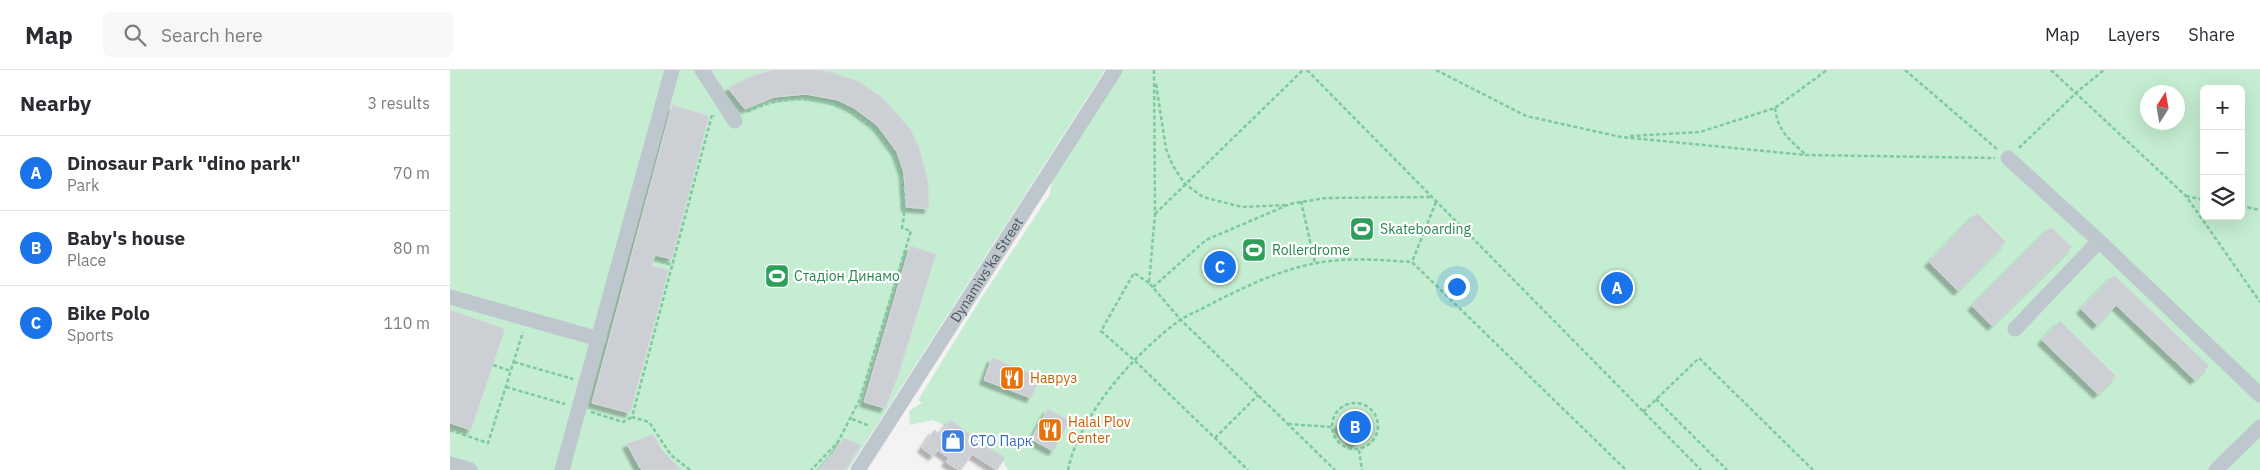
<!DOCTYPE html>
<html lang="en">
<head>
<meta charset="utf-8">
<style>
	:root { --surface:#fff; --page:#f7f7f7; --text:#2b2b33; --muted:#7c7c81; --line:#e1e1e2; --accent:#1a73e8 }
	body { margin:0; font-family:"IBM Plex Sans",sans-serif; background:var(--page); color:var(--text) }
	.controls { position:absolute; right:15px; top:15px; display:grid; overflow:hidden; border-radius:8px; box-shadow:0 5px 20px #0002 }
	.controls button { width:45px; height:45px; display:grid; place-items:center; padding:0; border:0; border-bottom:1px solid var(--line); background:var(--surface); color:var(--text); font:25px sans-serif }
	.compass { position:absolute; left:1690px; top:15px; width:45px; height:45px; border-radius:50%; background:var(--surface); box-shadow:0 5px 20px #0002; rotate:11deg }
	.you { position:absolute; left:1006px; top:216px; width:18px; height:18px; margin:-12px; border:4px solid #fff; border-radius:50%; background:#1a73e8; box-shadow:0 0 0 8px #1a73e833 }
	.badge { display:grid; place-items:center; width:32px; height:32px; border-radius:50%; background:var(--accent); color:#fff; font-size:16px; font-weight:700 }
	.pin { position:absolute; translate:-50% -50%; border:2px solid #fff; box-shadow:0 1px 5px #0006 }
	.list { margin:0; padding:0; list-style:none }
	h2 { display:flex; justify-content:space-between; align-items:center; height:65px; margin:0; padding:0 20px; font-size:21px }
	h2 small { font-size:16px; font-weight:400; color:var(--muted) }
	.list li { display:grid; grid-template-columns:32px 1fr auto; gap:15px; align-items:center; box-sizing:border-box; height:75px; padding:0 20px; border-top:1px solid var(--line) }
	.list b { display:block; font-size:19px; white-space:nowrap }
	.list p { margin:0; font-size:16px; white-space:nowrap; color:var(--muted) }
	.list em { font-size:16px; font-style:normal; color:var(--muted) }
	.icon { flex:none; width:28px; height:28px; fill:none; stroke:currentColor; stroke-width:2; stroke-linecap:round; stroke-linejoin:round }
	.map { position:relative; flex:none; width:1810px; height:400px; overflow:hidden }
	header { display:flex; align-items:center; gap:30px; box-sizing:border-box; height:70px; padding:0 25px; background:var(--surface); border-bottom:1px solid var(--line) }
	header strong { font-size:24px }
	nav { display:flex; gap:28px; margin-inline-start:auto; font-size:18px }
	.search { width:350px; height:45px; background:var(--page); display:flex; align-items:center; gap:12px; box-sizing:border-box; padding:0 18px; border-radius:8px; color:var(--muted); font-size:19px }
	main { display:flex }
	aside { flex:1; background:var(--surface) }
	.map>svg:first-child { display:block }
	.green { fill:#c4edd1; fill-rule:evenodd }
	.building { fill:#cccfd4; stroke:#d6d8dc; filter:url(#shadow) }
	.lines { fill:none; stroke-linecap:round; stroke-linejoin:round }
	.path { stroke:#7eca9e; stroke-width:2.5; stroke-dasharray:4 2.5; stroke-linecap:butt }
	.minor { stroke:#bec7cd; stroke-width:15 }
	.labels { text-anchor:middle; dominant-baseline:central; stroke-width:4.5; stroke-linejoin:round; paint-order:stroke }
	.leisure-label { font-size:14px; fill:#27864d; stroke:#fff; text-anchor:start }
	.street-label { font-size:14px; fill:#4a565e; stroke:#fff }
	.food-label { font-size:14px; fill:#c56008; stroke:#fff; text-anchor:start }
	.shop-label { font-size:14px; fill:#366cbe; stroke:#fff; text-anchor:start }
</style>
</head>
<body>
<header>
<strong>Map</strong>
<div class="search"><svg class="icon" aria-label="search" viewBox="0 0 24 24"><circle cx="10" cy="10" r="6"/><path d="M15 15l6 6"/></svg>Search here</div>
<nav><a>Map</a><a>Layers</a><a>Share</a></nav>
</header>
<main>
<aside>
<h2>Nearby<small>3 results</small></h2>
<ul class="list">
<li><span class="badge">A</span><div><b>Dinosaur Park &quot;dino park&quot;</b><p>Park</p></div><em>70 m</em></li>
<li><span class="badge">B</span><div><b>Baby's house</b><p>Place</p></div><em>80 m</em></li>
<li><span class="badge">C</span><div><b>Bike Polo</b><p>Sports</p></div><em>110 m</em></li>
</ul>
</aside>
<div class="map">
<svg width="1810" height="400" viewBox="0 0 1810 400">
	<defs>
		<filter id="shadow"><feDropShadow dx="-4.5" dy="4.5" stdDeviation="1" flood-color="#0004"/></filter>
	</defs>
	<rect width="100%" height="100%" fill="#f4f2f2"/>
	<g class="green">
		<path d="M0,0H655L398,400H0Z"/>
		<path d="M670,0H1810V400H558L552,389L506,361L483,350L460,355L459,341L472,333L468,330L530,230L600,124L603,101ZM1754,19H1791V146H1754ZM1698,22H1728V52H1698Z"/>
	</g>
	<g class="building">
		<path d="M324,0H368L383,3L407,11L433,28L460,59L469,77L478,112L479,139L456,137L454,103L447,82L427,55L404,38L388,30L356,24L324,27L295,39L278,18L302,6Z"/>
		<path d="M222,35L259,46L222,189L205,185L202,196L219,200L180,343L142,333Z"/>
		<path d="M1527,143L1556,172L1508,221L1479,192Z"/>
		<path d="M1601,157L1622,177L1542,256L1522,236Z"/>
		<path d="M460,176L486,184L448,306L435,338L414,332Z"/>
		<path d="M1664,205L1759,296L1745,310L1666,235L1647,255L1631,239Z"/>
		<path d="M0,240L55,259L21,360L0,353Z"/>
		<path d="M1610,251L1666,306L1648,324L1592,270Z"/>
		<path d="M542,288L590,307L581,328L534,310Z"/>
		<path d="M598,339L620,351L603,381L581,369Z"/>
		<path d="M905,339L923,357L905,375L887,356Z"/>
		<path d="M500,350L555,388L547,400L522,384L511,400H509L496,392L499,388L488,380L483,386L472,378L484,360L490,364Z"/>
		<path d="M203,364L211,379L231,400H192L190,398L177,374Z"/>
		<path d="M393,368L411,375L395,400H369L384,382Z"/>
	</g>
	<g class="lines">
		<g class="path">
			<path d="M704,0L705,144L699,213L731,250L885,400"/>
			<path d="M857,0L1251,400"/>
			<path d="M986,0L1076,46L1171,67L1356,85L1545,88"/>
			<path d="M1455,0L1547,79"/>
			<path d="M1601,0L1736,126L1810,232"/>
			<path d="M706,14L716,79L723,96L735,114L753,127L792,137L836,135"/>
			<path d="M1325,38C1328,62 1339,69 1356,85"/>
			<path d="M297,42C380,0 470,66 452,158L461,161L410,329L388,372L361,400"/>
			<path d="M1180,66L1250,62L1325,38L1377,0"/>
			<path d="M1569,78L1627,22L1654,0"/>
			<path d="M1736,126L1754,130"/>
			<path d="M851,131L865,193"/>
			<path d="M986,132L962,192L1176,400"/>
			<path d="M1791,136L1810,140"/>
			<path d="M705,144L853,0"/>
			<path d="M204,190L223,195"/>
			<path d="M699,213L684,203L651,261L684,290L798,400"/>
			<path d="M703,217L756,170L840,134L875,128L981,127"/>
			<path d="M64,292L123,309"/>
			<path d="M43,295L61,301"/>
			<path d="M56,317L115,334"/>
			<path d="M1206,329L1277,400"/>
			<circle cx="905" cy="356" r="23"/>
			<path d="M141,342L173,352L182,347"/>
			<path d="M1193,342L1249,288L1363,400"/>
			<path d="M402,349L420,356"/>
			<path d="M838,354L881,357"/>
			<path d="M0,360L38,373L73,262"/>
			<path d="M765,368L808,325"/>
			<path d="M909,380L912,400"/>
			<path d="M240,400L221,385L199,352L182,347L262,45L265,46"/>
			<path d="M618,400C629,345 686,282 730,250C739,244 751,240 761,234C794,217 829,200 867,193C898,187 930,190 962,192"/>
		</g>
		<g class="minor">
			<path d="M252,0L285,51"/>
			<path d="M1558,88L1649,171L1810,325"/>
			<path d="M0,227L149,269"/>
			<path d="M1565,259L1649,171"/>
			<path d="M0,394L20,400"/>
			<path d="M112,400L222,0"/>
			<path id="s1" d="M408,400L665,0"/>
			<path d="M1766,400L1810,357"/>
		</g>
	</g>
	<defs>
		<symbol id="stadium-square" viewBox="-11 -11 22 22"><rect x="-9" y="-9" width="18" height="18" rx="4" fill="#2e9e5b" stroke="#fff"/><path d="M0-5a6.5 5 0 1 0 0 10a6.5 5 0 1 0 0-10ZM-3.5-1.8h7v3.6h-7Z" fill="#fff"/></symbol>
		<symbol id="restaurant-square" viewBox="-11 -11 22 22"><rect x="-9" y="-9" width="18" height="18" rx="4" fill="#e8710a" stroke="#fff"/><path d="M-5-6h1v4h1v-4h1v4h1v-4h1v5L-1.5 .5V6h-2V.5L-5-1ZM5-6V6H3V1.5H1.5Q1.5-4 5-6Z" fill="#fff"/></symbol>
		<symbol id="shop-square" viewBox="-11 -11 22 22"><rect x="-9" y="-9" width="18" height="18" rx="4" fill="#3f7fe0" stroke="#fff"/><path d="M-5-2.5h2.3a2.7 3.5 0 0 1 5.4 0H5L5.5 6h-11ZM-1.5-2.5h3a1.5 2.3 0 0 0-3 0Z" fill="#fff"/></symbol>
	</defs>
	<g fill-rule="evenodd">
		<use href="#stadium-square" x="898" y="145" width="28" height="28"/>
		<use href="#stadium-square" x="790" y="166" width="28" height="28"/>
		<use href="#stadium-square" x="313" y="192" width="28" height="28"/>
		<use href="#restaurant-square" x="548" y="294" width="28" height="28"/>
		<use href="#restaurant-square" x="586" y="346" width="28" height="28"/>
		<use href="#shop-square" x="489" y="357" width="28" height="28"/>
	</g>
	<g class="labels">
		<g class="leisure-label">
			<text x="930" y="159">Skateboarding</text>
			<text x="822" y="180">Rollerdrome</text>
			<text x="344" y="206">Стадіон Динамо</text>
		</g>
		<g class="street-label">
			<text stroke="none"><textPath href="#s1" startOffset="238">Dynamivs'ka Street</textPath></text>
		</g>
		<g class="food-label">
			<text x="580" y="308">Навруз</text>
			<text x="618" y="352">Halal Plov<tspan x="618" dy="16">Center</tspan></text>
		</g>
		<g class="shop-label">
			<text x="520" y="371">СТО Парк</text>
		</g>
	</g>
</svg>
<div class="controls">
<button>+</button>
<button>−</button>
<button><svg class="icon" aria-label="layers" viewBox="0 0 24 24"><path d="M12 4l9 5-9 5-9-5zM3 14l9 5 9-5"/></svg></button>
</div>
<svg class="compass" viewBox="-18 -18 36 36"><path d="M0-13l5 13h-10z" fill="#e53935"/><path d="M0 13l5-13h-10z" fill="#7c7c81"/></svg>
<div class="you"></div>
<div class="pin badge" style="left:1167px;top:218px">A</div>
<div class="pin badge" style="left:905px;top:357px">B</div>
<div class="pin badge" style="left:770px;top:197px">C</div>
</div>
</main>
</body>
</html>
